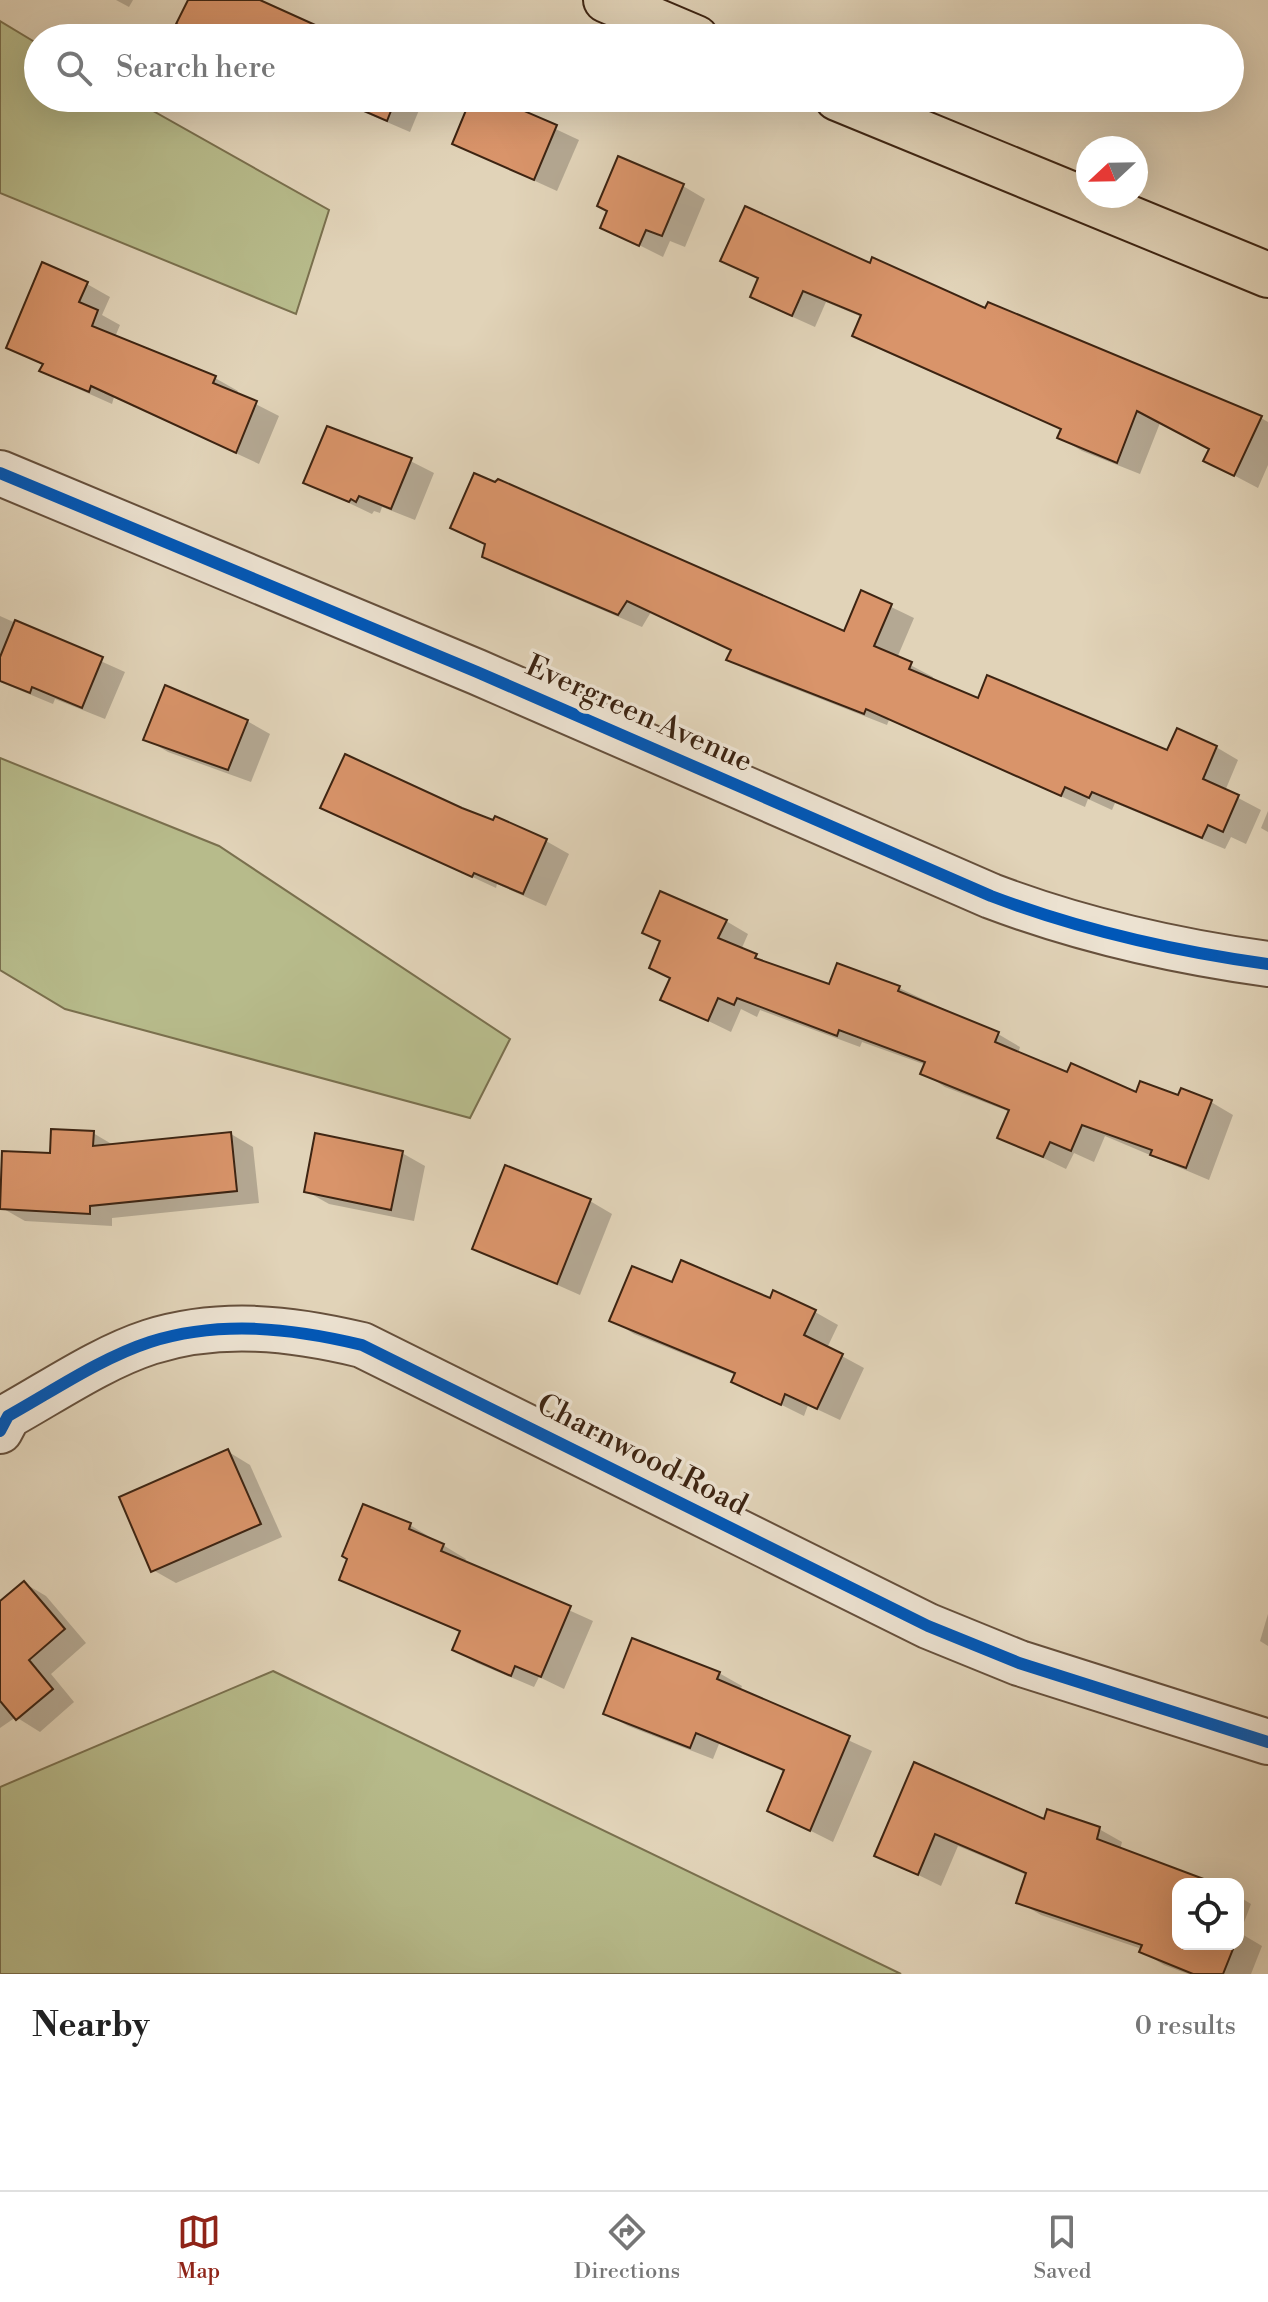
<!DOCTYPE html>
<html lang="en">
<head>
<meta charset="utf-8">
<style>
	:root { --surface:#fff; --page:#f2f2f2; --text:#222; --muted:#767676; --line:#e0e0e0; --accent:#8f2418 }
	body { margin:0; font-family:"Libre Bodoni",serif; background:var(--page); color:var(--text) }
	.controls { position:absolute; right:24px; bottom:24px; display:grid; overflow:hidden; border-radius:16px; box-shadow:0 8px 32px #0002 }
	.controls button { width:72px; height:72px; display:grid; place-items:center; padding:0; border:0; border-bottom:2px solid var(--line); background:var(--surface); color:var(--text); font:40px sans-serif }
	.compass { position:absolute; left:1076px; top:136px; width:72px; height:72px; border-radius:50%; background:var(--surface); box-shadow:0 8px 32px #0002; rotate:248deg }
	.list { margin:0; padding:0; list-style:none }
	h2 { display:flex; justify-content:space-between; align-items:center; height:104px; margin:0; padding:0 32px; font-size:34px }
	h2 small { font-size:26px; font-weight:400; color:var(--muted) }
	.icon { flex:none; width:44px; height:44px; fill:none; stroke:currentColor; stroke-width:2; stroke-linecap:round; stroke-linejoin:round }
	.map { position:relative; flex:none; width:1268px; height:1974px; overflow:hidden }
	.search { position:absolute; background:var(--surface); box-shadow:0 8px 32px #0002; left:24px; right:24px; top:24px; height:88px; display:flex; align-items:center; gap:20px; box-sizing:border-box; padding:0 28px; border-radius:44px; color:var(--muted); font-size:30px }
	.sheet { height:216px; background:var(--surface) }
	nav { display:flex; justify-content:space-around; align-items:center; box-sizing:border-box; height:112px; border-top:2px solid var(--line); background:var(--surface); font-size:22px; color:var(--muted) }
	nav a { display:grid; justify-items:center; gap:4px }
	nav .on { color:var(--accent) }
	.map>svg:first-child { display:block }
	.green { fill:#b7bb8b; stroke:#7a704e; stroke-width:2 }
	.shadow { fill:#0003 }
	.building { fill:#d9946a; stroke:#3d2412; stroke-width:2 }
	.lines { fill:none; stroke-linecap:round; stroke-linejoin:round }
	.minor-casing { stroke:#66503c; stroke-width:48 }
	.primary-casing { stroke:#3d2412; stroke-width:48 }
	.minor { stroke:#ece2d1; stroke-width:44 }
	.primary { stroke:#e1d3b8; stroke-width:44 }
	.cycleway-casing { stroke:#ece2d1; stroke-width:17 }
	.cycleway { stroke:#0057b8; stroke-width:12 }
	.labels { text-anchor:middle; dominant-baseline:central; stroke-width:7; stroke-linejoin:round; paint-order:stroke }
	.street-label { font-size:30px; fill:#3d2412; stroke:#ece2d1 }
</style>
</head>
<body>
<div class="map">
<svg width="1268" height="1974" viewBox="0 0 1268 1974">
	<rect width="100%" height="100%" fill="#e1d3b8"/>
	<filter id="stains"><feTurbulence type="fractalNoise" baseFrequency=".0025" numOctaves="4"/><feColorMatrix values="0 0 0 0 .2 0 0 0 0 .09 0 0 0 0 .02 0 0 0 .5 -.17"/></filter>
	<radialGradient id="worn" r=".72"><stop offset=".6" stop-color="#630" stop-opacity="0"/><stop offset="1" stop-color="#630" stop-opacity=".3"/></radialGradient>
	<g class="green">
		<path d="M0,21L38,44V98H130L329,210L296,314L0,193Z"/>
		<path d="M0,758L219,846L510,1039L470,1118L65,1009L0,970Z"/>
		<path d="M273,1671L901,1974H0V1787Z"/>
	</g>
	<g class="shadow">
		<path d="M116,0H133L129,7Z"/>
		<path d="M331,98H424L410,132Z"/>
		<path d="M474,98H489L579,140L557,191L454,144Z"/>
		<path d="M683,186L705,199L685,247L670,241L663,257L603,227Z"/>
		<path d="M723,260L871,266L1261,418L1268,422V465L1258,488L1205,460L1211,449L1160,423L1140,474L1082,451L1060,438L1063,430L877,348L854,335L862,317L826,302L815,327L775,309L752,296L759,280Z"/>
		<path d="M87,284L110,297L102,315L120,325L115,337L215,378L238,391L236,394L279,416L259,464L114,397L112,404L65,383L42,370L44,366L9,347Z"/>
		<path d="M375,443L434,473L415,520L382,507L380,513L374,511L372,514L305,482Z"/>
		<path d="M453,527L845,633L862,593L914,618L897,658L933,677L932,681L979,700L1169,752L1216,747L1238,760L1225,791L1261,810L1246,844L1231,837L1225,849L1115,803L1112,810L1088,799L1085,807L889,720L887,725L752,672L729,659L732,651L651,612L642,627L507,569L484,556L487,545Z"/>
		<path d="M0,616L125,672L105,719L55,699L53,704L0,682Z"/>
		<path d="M247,721L270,734L251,782L168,752L146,739Z"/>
		<path d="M322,807L494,822L546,841L569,854L546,906L497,884L496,888Z"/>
		<path d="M1268,811V832L1261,828Z"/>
		<path d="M726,921L748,934L741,950L774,967L831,986L899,988L998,1034L1020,1047L1018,1054L1068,1075L1137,1095L1211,1102L1233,1115L1209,1180L1105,1136L1094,1162L1074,1153L1066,1169L1000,1137L1010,1112L945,1087L923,1073L926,1065L862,1042L860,1047L760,1010L757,1017L741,1009L731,1032L663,999L671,979L651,967L662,942L644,932Z"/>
		<path d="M93,1133L115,1146L231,1134L253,1147L259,1203L112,1218V1226L25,1221L2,1208L52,1155Z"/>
		<path d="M402,1153L425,1166L414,1221L329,1204L306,1191Z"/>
		<path d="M590,1201L612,1214L580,1295L474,1248Z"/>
		<path d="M673,1285L771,1300L815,1312L838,1325L827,1348L864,1368L840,1420L808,1405L804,1416L733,1381L736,1375L634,1334L612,1320Z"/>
		<path d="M227,1451L250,1465L282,1537L176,1583L153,1570Z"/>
		<path d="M410,1525L466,1559L464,1563L593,1621L564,1689L539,1677L534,1687L477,1663L454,1650L462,1633L342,1579Z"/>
		<path d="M24,1583L46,1596L86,1643L51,1674L74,1702L40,1732L16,1717L0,1728V1603Z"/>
		<path d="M1268,1614V1646L1260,1641Z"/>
		<path d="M719,1673L742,1686L740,1691L872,1751L833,1842L769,1810L785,1772L719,1744L713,1759L628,1726L605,1713Z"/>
		<path d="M916,1765L1045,1822L1099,1829L1122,1842L1120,1850L1210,1884H1178V1944H1238V1896L1251,1904L1240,1933L1262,1946L1251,1974H1188L1164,1965L1141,1951L1142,1949L1041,1915L1019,1902L1027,1875L958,1846L941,1886L877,1855Z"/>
	</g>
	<g class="building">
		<path d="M188,0H260L344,38H204L176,24Z"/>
		<path d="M334,98H396L387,121Z"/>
		<path d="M471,98H494L557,125L534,180L452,144Z"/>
		<path d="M618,156L684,184L662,236L646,230L639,246L600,228L607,211L597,206Z"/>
		<path d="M745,206L870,263L872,257L985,308L988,302L1262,416L1234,476L1203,461L1209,449L1137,411L1117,463L1057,438L1061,429L852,336L861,315L803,291L792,316L750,297L758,278L720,261Z"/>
		<path d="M42,262L88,282L79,302L98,310L92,326L216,376L213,383L257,401L236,453L91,386L89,392L39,371L43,364L6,348Z"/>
		<path d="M327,426L412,458L391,509L359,496L356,502L351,499L349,502L303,483Z"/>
		<path d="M474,473L495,482L498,479L844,631L861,590L892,604L874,646L912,662L909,669L978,698L987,675L1167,750L1177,728L1217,746L1203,779L1239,795L1223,832L1208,825L1202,838L1092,792L1089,798L1065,787L1061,796L866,709L864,714L726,660L731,650L627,601L618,615L482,557L485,544L450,528Z"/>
		<path d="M15,620L103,657L82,708L32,687L30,693L0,681V657Z"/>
		<path d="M165,685L248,720L228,770L143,740Z"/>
		<path d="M345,754L462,808L493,820L495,816L547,839L523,894L474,873L472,877L320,808Z"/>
		<path d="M660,891L727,920L718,938L757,954L755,958L829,984L837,963L900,986L898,991L999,1032L995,1042L1067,1072L1071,1063L1136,1092L1140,1081L1178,1095L1181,1088L1212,1100L1186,1168L1150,1155L1152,1150L1082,1125L1071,1151L1050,1142L1043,1157L997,1138L1009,1110L920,1074L925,1062L839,1030L837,1036L737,998L734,1005L718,998L708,1021L660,1000L670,978L649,968L660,941L642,933Z"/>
		<path d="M51,1129L94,1131L93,1146L231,1132L237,1191L90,1206V1214L0,1209L2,1151L50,1153Z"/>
		<path d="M315,1133L403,1151L391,1210L304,1192Z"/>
		<path d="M505,1165L591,1199L557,1284L472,1249Z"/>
		<path d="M681,1260L770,1298L773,1290L816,1310L804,1335L843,1354L817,1409L785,1394L781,1405L731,1382L735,1373L609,1321L632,1266L672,1282Z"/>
		<path d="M228,1449L261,1524L151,1572L119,1497Z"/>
		<path d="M363,1504L411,1523L409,1529L444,1544L441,1551L571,1606L541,1677L515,1666L511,1676L452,1650L460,1631L339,1580L347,1559L342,1556Z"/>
		<path d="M24,1581L65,1629L29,1660L53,1689L16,1720L0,1701V1601Z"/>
		<path d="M632,1638L720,1672L717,1679L850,1736L810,1831L767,1811L784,1770L696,1733L690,1748L603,1714Z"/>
		<path d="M914,1762L1044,1819L1047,1809L1100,1827L1097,1839L1217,1884H1178V1944H1235L1223,1974H1193L1139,1952L1142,1945L1016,1903L1026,1873L935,1834L918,1875L874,1856Z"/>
	</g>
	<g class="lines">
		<defs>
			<g id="minor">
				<path d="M0,473L477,672L991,896C1081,930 1173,951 1268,964"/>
				<path d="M0,1431L8,1416C53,1391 101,1358 150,1342C221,1320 291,1328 362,1345L928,1626L1019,1663L1268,1742"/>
			</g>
			<g id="primary">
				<path d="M606,0L696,38"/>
				<path d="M837,98L1268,275"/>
			</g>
		</defs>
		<use href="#minor" class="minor-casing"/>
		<use href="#primary" class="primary-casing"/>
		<use href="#minor" class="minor"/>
		<use href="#primary" class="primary"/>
		<defs>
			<g id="cycleway">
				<path d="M0,473L477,672L991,896C1081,930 1173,951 1268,964"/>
				<path d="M0,1431L8,1416C53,1391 101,1358 150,1342C221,1320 291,1328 362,1345L928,1626L1019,1663L1268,1742"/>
			</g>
		</defs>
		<use href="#cycleway" class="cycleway-casing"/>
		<use href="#cycleway" class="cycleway"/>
	</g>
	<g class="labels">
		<g class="street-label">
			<text transform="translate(639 714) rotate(24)">Evergreen Avenue</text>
			<text transform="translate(642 1455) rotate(27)">Charnwood Road</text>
		</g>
	</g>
	<rect width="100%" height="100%" filter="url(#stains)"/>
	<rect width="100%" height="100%" fill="url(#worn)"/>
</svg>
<div class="controls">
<button><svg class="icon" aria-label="locate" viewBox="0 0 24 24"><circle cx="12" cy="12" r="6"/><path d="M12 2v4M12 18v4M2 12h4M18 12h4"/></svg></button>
</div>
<svg class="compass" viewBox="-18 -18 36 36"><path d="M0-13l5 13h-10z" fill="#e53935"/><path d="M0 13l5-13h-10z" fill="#767676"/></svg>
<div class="search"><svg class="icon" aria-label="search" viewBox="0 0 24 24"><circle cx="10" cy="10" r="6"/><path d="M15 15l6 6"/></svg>Search here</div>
</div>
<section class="sheet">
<h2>Nearby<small>0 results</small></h2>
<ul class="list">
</ul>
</section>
<nav>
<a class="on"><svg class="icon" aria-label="map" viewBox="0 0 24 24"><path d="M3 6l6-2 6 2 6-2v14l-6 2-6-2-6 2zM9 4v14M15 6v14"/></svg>Map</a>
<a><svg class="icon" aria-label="directions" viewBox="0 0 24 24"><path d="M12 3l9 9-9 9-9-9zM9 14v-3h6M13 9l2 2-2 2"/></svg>Directions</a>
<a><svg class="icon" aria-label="saved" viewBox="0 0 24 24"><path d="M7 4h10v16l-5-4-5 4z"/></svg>Saved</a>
</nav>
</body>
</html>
